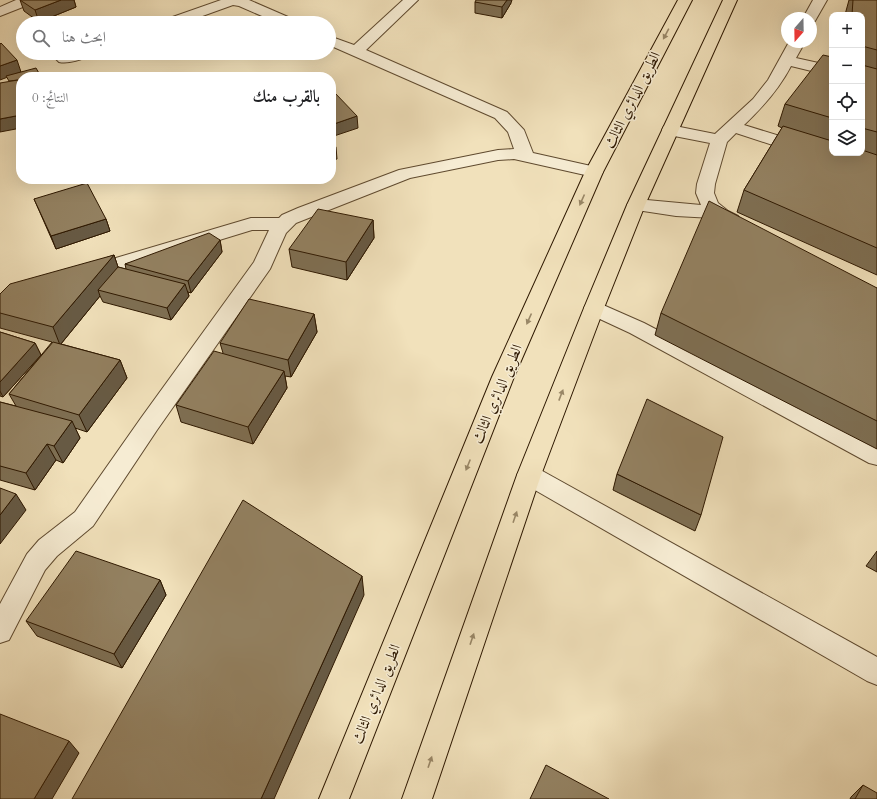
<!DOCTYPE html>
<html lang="ar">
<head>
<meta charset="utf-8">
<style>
	:root { --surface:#fff; --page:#f2f2f2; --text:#202124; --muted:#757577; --line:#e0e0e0 }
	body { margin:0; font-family:Cardo,Amiri,serif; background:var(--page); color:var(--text); direction:rtl }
	.controls { position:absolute; right:12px; top:12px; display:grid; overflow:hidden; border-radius:8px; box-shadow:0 4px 16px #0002 }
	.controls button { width:36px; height:36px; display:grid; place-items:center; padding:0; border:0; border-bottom:1px solid var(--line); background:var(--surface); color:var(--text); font:20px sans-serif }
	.compass { position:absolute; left:781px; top:12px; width:36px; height:36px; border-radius:50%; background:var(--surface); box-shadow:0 4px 16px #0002; rotate:200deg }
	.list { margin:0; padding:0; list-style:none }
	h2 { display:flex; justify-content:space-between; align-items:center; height:52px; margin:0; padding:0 16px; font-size:17px }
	h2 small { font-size:13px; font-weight:400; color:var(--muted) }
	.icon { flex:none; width:22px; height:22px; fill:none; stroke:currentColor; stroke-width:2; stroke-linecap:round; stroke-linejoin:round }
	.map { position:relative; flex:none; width:877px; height:799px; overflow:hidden; direction:ltr }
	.search { position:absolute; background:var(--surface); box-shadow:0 4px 16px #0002; left:16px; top:16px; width:320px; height:44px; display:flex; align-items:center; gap:10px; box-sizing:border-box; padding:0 14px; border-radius:22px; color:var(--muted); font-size:15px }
	.panel { position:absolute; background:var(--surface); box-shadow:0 4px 16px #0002; left:16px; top:72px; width:320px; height:112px; border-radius:16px; direction:rtl }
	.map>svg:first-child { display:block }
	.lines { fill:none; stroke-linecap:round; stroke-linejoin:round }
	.minor-casing { stroke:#5f4a2f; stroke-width:2 }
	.trunk-casing { stroke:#2e1800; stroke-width:2 }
	.minor { fill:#f6ecd3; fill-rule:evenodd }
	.trunk { fill:#f1e1bb; fill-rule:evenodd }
	.wall { fill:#7e6f53; stroke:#2e1800 }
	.shaded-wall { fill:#675a44; stroke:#2e1800 }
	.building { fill:#938161; stroke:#2e1800 }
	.oneway { fill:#998767 }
	.labels { text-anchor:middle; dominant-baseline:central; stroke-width:3; stroke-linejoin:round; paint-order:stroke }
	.street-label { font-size:15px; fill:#2e1800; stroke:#f6ecd3 }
</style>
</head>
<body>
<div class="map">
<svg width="877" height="799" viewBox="0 0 877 799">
	<rect width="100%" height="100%" fill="#f1e1bb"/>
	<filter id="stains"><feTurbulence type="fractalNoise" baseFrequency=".005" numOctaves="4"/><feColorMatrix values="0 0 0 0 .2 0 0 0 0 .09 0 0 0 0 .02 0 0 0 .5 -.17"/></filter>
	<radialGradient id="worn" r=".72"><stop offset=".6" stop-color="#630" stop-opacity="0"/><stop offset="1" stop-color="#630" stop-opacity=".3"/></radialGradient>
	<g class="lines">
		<defs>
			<g id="minor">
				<path d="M16,0H35L33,3L0,16V7Z"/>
				<path d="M221,0H249L295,20L297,23H278L239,6L233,5L183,23H162L164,20Z"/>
				<path d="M403,0H418L366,50L507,112L524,130L533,153L600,168L603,172L600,176L594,177L514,159L498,160L410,178L296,223L286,233L270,269L157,430L93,526L57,556L45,570L9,640L0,643V604L27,554L39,540L75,512L141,418L254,262L269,230H252L89,280L82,278L79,273L82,268L251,218H279L282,215L298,208L399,170L498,150L514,149L508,132L495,118L329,45V36L354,45Z"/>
				<path d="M813,0H827L815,21L811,22V18H803Z"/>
				<path d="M789,42H805L796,58L832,66V76L791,66C779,89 763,107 744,125L809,145L812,149L809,153L803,154L797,153L736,133L727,142L715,184L714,193L718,203L728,211L738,216L740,220L738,224L731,226L713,218L676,216L630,209L627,205L630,201L636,199L701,205L696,193L697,184L710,143L664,134L662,130L664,126L670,125L715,134L753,99L768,80Z"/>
				<path d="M67,53H90C85,60 67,64 59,62L56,59L59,56Z"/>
				<path d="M594,301L644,323L877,445V465L869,463L630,333L587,313L584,308L587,303Z"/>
				<path d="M529,465L537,468L877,657V685L867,681L521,482L517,475L521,468Z"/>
			</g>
			<g id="trunk">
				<path d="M678,0H692L603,172L514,377L349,799H319L492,377L585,172Z"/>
				<path d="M723,0H737L645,205L604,308L541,475L432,799H402L517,475L584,308L627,205Z"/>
			</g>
		</defs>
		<use href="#minor" class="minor-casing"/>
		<use href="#trunk" class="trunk-casing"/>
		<use href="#minor" class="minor"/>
		<use href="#trunk" class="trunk"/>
	</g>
	<g class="wall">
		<path d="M20,0H74L76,7L39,22L24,11Z"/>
		<path d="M849,0H877V275L737,212L744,190L782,128L778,126L785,104L832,57V153H862V15H845L846,11Z"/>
		<path d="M475,2L511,3L502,18L475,13Z"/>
		<path d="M34,199L106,219L110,231L56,249Z"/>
		<path d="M373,220L374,238L347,280L292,267L289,249Z"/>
		<path d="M220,240L222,252L191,293L188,292L189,296L171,320L103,302L100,296L61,344L120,360L127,378L87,432L75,428L80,438L63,463L56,460L35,490L0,480V402L16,406L9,394L52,342L0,328V294L114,255L118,267L126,269L125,264Z"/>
		<path d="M877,288V449L655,335L661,313Z"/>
		<path d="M314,314L317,332L291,377L285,376L287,388L253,444L181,422L176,405L223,353L220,343Z"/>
		<path d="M0,332L35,343L41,355L3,397L0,396Z"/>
		<path d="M617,474L701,515L695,531L613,490Z"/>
		<path d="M877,551V572L866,566Z"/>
		<path d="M160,580L166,595L122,668L37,636L26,621Z"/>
		<path d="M863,785L877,799H850L851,797Z"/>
	</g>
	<g class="shaded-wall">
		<path d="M61,0H74L76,7L39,22L35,10Z"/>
		<path d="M507,0H512L511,3L502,18V7Z"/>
		<path d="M17,60L21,72L0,80V66Z"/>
		<path d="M21,80V93L10,83Z"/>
		<path d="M21,115V128L0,132V119Z"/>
		<path d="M357,116L358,128L331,137V125Z"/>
		<path d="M336,147L337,159L331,161V149Z"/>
		<path d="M106,219L110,231L56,249L51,236Z"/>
		<path d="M373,220L374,238L347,280L346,262Z"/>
		<path d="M220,240L222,252L191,293L188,281Z"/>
		<path d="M114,255L120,273L98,290L100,296L60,345L53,327Z"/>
		<path d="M185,284L189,296L171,320L167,308Z"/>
		<path d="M314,314L317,332L291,377L288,360Z"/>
		<path d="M35,343L41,355L3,397L0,391V382Z"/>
		<path d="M120,360L127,378L87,432L79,415Z"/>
		<path d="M284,371L287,388L253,444L248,427Z"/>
		<path d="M72,421L80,438L63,463L54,446Z"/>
		<path d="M47,444L56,460L35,490L26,473Z"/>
		<path d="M16,494L26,510L0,544V515Z"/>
		<path d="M362,576L364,595L274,799H261Z"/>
		<path d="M160,580L166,595L122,668L114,654Z"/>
		<path d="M69,741L79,753L52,799H34Z"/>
	</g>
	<g class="building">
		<path d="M20,0H61L35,10Z"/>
		<path d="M476,0H507L502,7L475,2Z"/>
		<path d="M853,0H877V50L862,46V15H852Z"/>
		<path d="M1,43L17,60L0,66V44Z"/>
		<path d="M823,55L832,57V118L785,104Z"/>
		<path d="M862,65L877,69V132L862,128Z"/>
		<path d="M36,68L40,75L33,77H21V80L19,81L18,80L9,81L6,76Z"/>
		<path d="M51,75V77H43Z"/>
		<path d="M18,80L21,93V115L0,119V83Z"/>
		<path d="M335,93L357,116L331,125V94Z"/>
		<path d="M783,126L832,141V153H862V150L877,155V248L744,190Z"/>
		<path d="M331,141L336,147L331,149Z"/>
		<path d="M87,183L106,219L51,236L34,199Z"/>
		<path d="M709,201L877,288V421L661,313Z"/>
		<path d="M318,209L373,220L346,262L289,249Z"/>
		<path d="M209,233L220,240L188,281L125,264Z"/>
		<path d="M114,255L53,327L0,313V294L10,284Z"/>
		<path d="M118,267L185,284L167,308L98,290Z"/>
		<path d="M249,299L314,314L288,360L220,343Z"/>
		<path d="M0,332L35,343L0,382Z"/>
		<path d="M53,342L120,360L79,415L9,394Z"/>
		<path d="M214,351L284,371L248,427L176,405Z"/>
		<path d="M647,399L723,437L701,515L617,474Z"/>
		<path d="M0,402L72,421L54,446L47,444L26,473L0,466Z"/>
		<path d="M0,488L16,494L0,515Z"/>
		<path d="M243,500L362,576L261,799H72Z"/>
		<path d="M76,551L160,580L114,654L26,621Z"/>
		<path d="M0,714L69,741L34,799H0Z"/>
		<path d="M546,765L609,799H530Z"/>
		<path d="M863,785L877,793V799H855Z"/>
	</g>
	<defs><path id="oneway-solid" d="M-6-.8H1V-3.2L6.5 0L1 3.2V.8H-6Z"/></defs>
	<g class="oneway">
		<use href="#oneway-solid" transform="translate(666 34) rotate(118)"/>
		<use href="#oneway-solid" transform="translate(582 200) rotate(114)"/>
		<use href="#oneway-solid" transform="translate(529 319) rotate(114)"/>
		<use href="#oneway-solid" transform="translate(561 395) rotate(-69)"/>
		<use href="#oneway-solid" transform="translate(468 465) rotate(112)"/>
		<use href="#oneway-solid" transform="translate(515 517) rotate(-71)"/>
		<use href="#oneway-solid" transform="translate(472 639) rotate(-71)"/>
		<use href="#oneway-solid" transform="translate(430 762) rotate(-71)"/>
	</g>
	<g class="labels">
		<g class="street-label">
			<text transform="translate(632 100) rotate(-63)">الطريق الدائري الثالث</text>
			<text transform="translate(497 394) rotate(-67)">الطريق الدائري الثالث</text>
			<text transform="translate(376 694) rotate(-68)">الطريق الدائري الثالث</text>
		</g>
	</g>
	<rect width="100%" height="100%" filter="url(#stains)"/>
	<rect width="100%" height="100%" fill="url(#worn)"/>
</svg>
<div class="controls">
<button>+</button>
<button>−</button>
<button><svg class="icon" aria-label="locate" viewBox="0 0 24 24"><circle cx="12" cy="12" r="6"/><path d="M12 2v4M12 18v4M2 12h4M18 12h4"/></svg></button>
<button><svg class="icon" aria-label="layers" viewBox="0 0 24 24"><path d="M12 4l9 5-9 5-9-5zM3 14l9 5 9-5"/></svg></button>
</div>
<svg class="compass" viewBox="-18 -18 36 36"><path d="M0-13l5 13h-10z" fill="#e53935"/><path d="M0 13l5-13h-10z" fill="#757577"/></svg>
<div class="search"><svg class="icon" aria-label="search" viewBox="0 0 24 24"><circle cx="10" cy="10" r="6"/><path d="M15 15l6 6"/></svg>ابحث هنا</div>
<section class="panel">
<h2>بالقرب منك<small>النتائج: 0</small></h2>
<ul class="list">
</ul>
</section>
</div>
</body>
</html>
